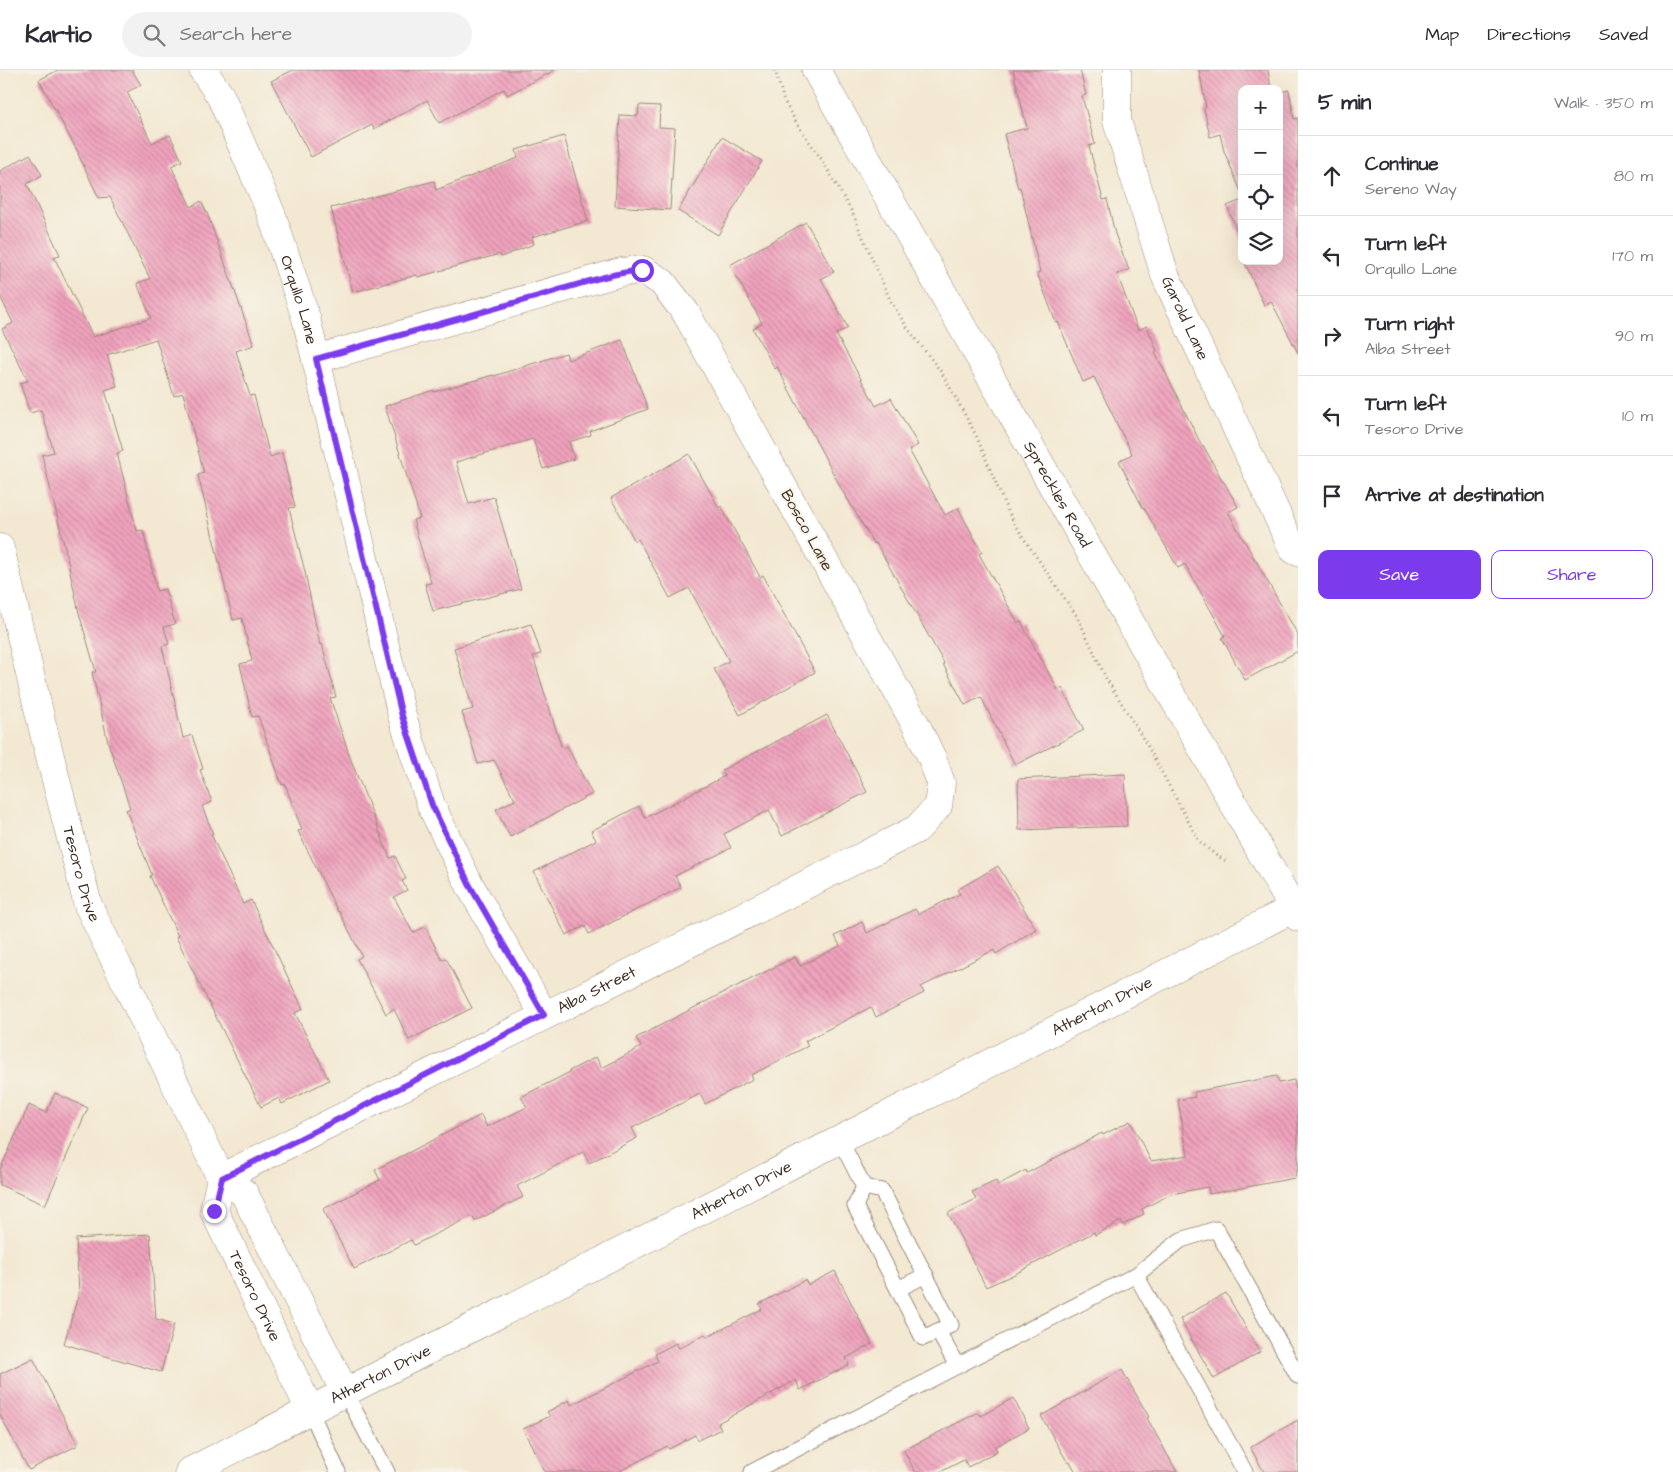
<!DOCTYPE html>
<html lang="en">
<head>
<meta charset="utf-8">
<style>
	:root { --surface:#fff; --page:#f2f2f3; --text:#2b2b33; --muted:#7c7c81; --line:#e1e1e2; --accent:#7c3aed }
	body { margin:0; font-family:"Architects Daughter",sans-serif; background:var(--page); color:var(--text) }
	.controls { position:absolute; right:15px; top:15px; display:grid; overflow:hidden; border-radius:10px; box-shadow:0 5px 20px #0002 }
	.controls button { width:45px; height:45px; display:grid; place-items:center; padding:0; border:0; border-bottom:1px solid var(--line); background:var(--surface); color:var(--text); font:25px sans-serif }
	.stop { position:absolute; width:15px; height:15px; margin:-11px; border:4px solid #7c3aed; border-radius:50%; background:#fff }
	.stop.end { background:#7c3aed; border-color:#fff; box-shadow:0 1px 5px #0008 }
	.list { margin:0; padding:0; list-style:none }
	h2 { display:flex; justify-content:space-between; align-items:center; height:65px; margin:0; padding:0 20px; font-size:21px }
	h2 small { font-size:16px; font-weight:400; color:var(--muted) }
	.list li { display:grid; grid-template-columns:32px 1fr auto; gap:15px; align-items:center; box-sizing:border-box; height:80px; padding:0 20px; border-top:1px solid var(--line) }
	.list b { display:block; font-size:19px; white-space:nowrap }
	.list p { margin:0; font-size:16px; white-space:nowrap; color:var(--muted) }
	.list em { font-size:16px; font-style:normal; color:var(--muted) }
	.actions { display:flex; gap:10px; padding:15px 20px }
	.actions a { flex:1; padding:11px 0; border:1px solid var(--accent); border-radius:10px; text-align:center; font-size:18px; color:var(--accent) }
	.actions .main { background:var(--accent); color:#fff }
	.icon { flex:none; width:28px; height:28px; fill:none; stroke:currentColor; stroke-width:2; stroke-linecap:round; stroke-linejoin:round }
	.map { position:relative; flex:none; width:1298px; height:1402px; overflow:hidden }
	header { display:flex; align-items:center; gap:30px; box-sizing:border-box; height:70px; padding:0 25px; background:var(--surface); border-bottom:1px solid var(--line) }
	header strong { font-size:24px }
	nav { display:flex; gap:28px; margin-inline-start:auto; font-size:18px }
	.search { width:350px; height:45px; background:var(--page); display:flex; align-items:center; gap:12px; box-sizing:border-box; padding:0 18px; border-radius:28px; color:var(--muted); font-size:19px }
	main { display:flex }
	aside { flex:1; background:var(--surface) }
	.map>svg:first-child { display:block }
	.building { fill:url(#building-back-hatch) }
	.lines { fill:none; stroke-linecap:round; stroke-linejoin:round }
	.lane-casing { stroke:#978978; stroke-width:17 }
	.street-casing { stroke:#978978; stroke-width:29 }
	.secondary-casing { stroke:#978978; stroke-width:29 }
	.path { stroke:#978978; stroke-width:3; stroke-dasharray:1 4; stroke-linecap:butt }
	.lane { stroke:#fff; stroke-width:15 }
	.street { stroke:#fff; stroke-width:28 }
	.secondary { stroke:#fff; stroke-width:28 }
	.route { stroke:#7c3aed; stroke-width:6 }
	.labels { text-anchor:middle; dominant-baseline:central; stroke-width:4; stroke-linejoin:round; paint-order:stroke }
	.street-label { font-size:16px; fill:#3b2a1e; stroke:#f7f3e8 }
</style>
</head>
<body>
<header>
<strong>Kartio</strong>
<div class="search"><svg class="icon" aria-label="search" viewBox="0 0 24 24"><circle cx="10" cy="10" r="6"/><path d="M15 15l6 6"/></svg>Search here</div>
<nav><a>Map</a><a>Directions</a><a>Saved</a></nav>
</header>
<main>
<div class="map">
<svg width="1298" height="1402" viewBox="0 0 1298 1402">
	<defs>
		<pattern id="building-back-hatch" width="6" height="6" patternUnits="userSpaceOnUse" patternTransform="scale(1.25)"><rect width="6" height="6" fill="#f1a3be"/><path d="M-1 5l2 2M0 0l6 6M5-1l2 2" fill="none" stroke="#c4859a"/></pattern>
	</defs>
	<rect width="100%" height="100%" fill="#f7f3e8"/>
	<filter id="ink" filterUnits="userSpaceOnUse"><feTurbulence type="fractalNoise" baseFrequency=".02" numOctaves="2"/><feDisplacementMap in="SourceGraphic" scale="10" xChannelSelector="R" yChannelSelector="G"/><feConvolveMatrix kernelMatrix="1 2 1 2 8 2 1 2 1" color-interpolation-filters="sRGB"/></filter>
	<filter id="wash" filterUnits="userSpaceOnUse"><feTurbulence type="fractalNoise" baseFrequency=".0096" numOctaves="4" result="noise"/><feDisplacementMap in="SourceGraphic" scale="20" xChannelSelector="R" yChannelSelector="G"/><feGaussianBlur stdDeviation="1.12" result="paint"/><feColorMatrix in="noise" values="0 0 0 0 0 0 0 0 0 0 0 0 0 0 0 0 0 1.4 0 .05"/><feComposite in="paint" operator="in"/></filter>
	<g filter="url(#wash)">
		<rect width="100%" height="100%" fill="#f3e8d2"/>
		<g id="blocks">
			<g class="building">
				<path d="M58,0H132L141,15L127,22L152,73L170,65L182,91L171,96L191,137L201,131L207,143L254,275L236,281L250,326L254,325L270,387L282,383L295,437L289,438L305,502L320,575L322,574L336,627L330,628L351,690L390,788L395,786L406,809L402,811L407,820L394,827L413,863L425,857L442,890L446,888L472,938L409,970L394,939L386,944L357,889L362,886L339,841L338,842L298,761L302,760L285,714L282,715L258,646L252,647L240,594L252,591L242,548L233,550L198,405L204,403L183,323L174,326L156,269L107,285L117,316L105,320L123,381L117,383L137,461L143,460L157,521L165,519L175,554L164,557L169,574L162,576L183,668L192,665L203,699L200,700L212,732L202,736L213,764H211L243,834L251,830L303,939L295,943L329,1010L282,1034L279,1028L261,1037L176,867L178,866L150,806L152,805L126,740L130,738L108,672L92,602H96L79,543L65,478L42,385L54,382L41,340L30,343L20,313L28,311L2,259L13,253L0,226V101L30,84L42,105L27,114L60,185L54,187L93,267L151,248L137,213L150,209L110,127L99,128L78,84H79L39,10Z"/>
				<path d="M293,0H555L507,25L504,19L439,53L427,30L374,59L372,55L311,87L271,11Z"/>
				<path d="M1013,0H1080L1086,25L1082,26L1095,74L1089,76L1103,130L1107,129L1115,164L1129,200L1117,204L1138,260L1147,256L1157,281L1155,282L1202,376L1203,375L1223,412H1224L1238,437L1228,442L1298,565V581L1245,610L1222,568L1225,566L1185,494L1178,498L1144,438H1143L1119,391L1132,384L1094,307L1083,312L1058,252L1056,253L1037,203L1040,202L1020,117L1018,118L1004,64L1027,58Z"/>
				<path d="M1199,0H1268L1271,19H1242V124L1224,81L1220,64L1210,67L1204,38L1206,37Z"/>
				<path d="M1289,20L1294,49L1298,48V283L1271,231L1264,235L1244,191H1279V22Z"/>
				<path d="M639,35L660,36L659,57L675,58L670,140L615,136L620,45L638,46Z"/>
				<path d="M564,66L588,151L532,167L534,174L501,187L500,184L418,207L417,205L353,222L331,138L434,111L436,120L518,88L516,80Z"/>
				<path d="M722,67L762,91L718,165L678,141Z"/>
				<path d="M1242,130V173L1227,136Z"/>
				<path d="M806,152L834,202L821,209L848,258L836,264L876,336L891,328L918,375L909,380L945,445L958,438L982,482L979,484L1018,553L1021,552L1058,620L1062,618L1084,660L1015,695L981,627L965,635L943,594L944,593L876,473L874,474L841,418L777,297L775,299L753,259L762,253L730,195Z"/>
				<path d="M622,270L648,339L590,361L591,365L569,372L574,389L543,399L533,369L456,392L469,434L494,427L521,519L433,541L425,514L431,513L413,450L420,448L385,336L434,320V322L493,305L494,306L566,283L568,290Z"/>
				<path d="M689,384L719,438L721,436L760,507L763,505L815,602L740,645L714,599L729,591L689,518L670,528L638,469L635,471L611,428Z"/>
				<path d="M531,554L541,584L533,586L562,679L567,676L592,724L510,767L496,739L515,730L494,690L478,694L462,642L473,639L454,578Z"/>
				<path d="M827,645L867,722L782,766L769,740L724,764L731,778L675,806L681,817L589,864L585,856L566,865L534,802L596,770L591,761L639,736L645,748L725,706L722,700Z"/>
				<path d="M1125,704L1127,756L1019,760L1018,709Z"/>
				<path d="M998,796L1036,859L996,884L994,880L921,917L924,923L876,947L871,937L805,971L808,976L751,1005L753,1009L705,1034L700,1024L632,1058L637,1068L589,1093L583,1082L517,1116L523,1127L475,1151L472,1146L414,1175L411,1170L354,1199L323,1139L380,1110L375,1100L481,1045L487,1057L527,1037L521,1027L570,1002L569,1001L596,987L602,998L641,977L636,968L711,929L795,887L800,896L840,876L835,866L862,852L867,863L915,839L918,844L960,824L957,820Z"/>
				<path d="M1277,1006L1279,1013L1294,1010L1298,1028V1100L1296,1101L1295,1108L1209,1124L1208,1117L1171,1124L1142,1139L1144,1144L1123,1155L1121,1151L1095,1165L1094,1162L1015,1204L986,1217L948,1143L976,1129L972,1122L996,1111L998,1115L1026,1100L1027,1103L1102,1063L1103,1065L1130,1051L1151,1091L1188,1085L1178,1030L1195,1027L1194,1022Z"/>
				<path d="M55,1023L88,1038L45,1135L0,1115V1100L29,1035L46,1043Z"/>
				<path d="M150,1164L156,1249L174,1254L161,1302L64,1274L79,1223L76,1169Z"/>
				<path d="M835,1201L872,1274L846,1288L849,1295L800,1320L796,1310L718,1353L721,1359L698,1370L695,1365L669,1379L667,1376L618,1402H545L523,1359L550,1346L547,1342L569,1330L571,1335L658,1291L655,1284L676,1273L679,1278L705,1264L707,1267L762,1239L759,1234L805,1210L808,1215Z"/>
				<path d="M1226,1223L1260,1282L1214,1309L1180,1249Z"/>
				<path d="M33,1288L78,1375L29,1400L0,1345V1304Z"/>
				<path d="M1122,1300L1149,1347L1147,1348L1177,1402H1076L1070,1392L1068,1393L1041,1346Z"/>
				<path d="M1013,1328L1029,1358L995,1377L997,1381L968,1397L964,1390L940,1402H915L904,1380L977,1343L981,1346Z"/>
				<path d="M1298,1350V1402H1264L1250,1377Z"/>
			</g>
		</g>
	</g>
	<g filter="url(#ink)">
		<use href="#blocks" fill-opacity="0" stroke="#978978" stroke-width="1"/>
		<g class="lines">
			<defs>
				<g id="lane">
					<path d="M840,1070L864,1117"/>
					<path d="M864,1117L882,1121L951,1255L923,1268L855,1136Z"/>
					<path d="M898,1219L926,1205"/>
					<path d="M957,1296L1136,1205"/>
					<path d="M345,1322L387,1402"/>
					<path d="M310,1340L338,1402"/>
					<path d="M752,1402L957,1296L938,1261"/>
					<path d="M1245,1402L1136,1205L1181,1170L1216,1159L1298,1306"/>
				</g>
				<g id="street">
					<path id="s1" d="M203,0L221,27L271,143L306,248L402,646L431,735L469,814L544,945"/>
					<path id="s2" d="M1117,0V51L1165,205L1293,479L1298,482"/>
					<path id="s3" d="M221,1108L917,759L938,736L941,713L932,688L916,655L686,243L662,212L643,200L621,202L316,289"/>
				</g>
				<g id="secondary">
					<path id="s4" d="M816,0L1298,847"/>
					<path id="s5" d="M0,478L44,663L88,835L221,1108L244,1123L345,1322"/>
					<path id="s6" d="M221,1108L214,1141L310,1340"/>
					<path id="s7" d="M189,1402L1298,836"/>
				</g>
			</defs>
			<use href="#lane" class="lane-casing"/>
			<use href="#street" class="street-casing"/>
			<use href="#secondary" class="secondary-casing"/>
			<path class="path" d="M775,0L784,31L799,57L822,90L852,142L891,232L909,260L942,303L976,365L1007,440L1021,464L1078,548L1106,608L1147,675L1199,771L1217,786L1228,792"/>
			<use href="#lane" class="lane"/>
			<use href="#street" class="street"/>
			<use href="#secondary" class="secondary"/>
		</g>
	</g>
	<g class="lines" filter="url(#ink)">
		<path class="route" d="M214,1141L222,1108L544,945L469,814L432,735L402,646L316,289C386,269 457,249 528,229C567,219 603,204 642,200"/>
	</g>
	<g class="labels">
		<g class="street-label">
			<text stroke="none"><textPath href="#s1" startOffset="250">Orqullo Lane</textPath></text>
			<text stroke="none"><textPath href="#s2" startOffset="260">Garold Lane</textPath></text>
			<text stroke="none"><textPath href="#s4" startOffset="488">Spreckles Road</textPath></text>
			<text transform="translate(807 460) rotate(61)">Bosco Lane</text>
			<text stroke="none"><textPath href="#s5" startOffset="336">Tesoro Drive</textPath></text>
			<text stroke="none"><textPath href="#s3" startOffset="420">Alba Street</textPath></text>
			<text stroke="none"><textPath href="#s7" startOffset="1025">Atherton Drive</textPath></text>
			<text stroke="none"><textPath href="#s7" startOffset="620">Atherton Drive</textPath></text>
			<text stroke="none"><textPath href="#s6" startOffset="128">Tesoro Drive</textPath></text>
			<text stroke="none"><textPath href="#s7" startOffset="215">Atherton Drive</textPath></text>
		</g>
	</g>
</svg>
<div class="controls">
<button>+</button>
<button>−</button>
<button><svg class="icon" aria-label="locate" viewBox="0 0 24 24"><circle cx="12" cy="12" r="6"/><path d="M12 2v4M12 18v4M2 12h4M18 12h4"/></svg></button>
<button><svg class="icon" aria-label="layers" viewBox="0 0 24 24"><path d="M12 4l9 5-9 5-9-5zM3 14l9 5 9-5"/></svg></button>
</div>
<div class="stop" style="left:642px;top:200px"></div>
<div class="stop end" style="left:214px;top:1141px"></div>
</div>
<aside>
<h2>5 min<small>Walk · 350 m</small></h2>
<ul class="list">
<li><svg class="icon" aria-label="ahead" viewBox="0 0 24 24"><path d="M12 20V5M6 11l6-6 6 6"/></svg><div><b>Continue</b><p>Sereno Way</p></div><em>80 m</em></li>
<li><svg class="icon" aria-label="left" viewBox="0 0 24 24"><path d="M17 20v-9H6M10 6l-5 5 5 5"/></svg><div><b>Turn left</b><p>Orqullo Lane</p></div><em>170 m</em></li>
<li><svg class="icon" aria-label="right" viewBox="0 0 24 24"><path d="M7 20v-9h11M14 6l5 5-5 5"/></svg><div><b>Turn right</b><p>Alba Street</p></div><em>90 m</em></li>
<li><svg class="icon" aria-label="left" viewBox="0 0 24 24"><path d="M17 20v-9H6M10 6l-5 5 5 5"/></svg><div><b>Turn left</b><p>Tesoro Drive</p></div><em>10 m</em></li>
<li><svg class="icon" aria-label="arrive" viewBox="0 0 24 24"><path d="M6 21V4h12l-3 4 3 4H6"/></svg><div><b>Arrive at destination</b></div></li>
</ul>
<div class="actions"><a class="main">Save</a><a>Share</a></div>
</aside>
</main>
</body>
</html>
